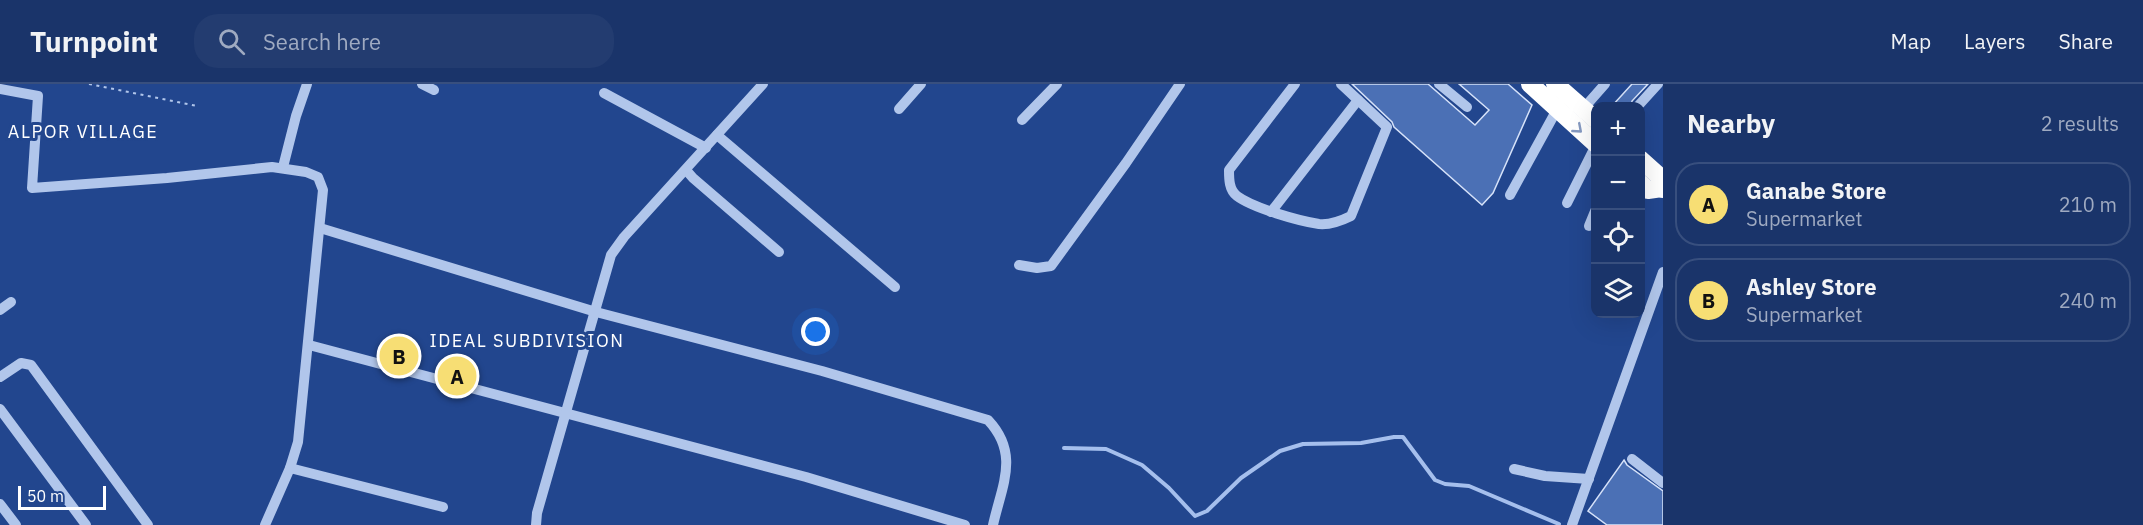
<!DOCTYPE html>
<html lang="en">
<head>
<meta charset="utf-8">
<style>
	:root { --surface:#1a346a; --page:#233c70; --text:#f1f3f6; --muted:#9faac1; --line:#384f7e; --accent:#f7de74 }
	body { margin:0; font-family:"IBM Plex Sans",sans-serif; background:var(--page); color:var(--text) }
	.controls { position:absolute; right:18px; top:18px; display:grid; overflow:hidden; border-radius:12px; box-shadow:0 6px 24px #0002 }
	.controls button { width:54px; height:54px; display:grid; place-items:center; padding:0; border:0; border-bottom:2px solid var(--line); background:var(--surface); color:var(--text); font:30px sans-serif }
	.scale { position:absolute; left:18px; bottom:15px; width:88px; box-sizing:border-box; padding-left:6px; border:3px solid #fff; border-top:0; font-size:16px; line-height:21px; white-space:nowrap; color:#fff; -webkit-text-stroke:4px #22468e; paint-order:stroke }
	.you { position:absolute; left:816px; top:248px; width:21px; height:21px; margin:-15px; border:4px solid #fff; border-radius:50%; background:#1a73e8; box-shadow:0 0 0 9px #1a73e833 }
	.badge { display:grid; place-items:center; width:39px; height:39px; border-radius:50%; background:var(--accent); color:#111; font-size:20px; font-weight:700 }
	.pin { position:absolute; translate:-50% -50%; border:3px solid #fff; box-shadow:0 2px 6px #0006 }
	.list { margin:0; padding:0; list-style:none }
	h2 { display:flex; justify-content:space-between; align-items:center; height:78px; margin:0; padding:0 24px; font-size:26px }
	h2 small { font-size:20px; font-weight:400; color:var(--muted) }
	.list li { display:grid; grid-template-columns:39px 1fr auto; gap:18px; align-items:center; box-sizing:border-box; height:84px; margin:0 12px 12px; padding:0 12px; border:2px solid var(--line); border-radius:24px }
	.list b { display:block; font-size:22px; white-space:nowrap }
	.list p { margin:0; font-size:20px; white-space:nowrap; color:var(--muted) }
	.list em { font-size:20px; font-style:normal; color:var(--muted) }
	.icon { flex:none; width:33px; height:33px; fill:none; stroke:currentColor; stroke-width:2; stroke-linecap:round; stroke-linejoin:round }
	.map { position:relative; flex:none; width:1663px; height:441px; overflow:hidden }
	header { display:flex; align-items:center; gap:36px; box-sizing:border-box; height:84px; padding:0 30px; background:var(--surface); border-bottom:2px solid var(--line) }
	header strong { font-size:28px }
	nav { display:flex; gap:33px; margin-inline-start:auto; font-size:21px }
	.search { width:420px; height:54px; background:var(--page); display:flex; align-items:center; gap:15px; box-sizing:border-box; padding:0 21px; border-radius:24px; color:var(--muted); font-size:22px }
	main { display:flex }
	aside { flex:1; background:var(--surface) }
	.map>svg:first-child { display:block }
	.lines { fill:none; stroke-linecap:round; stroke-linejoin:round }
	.stream { stroke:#a5bfed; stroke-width:4 }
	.building { fill:#4b70b5; stroke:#d6e2f9; stroke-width:1.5 }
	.path { stroke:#b1c6eb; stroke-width:2; stroke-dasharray:3 4.5; stroke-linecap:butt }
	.minor { stroke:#b1c6eb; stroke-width:10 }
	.highway { stroke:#fff; stroke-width:18 }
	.oneway { stroke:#8599c1 }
	.labels { text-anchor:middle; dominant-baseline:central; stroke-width:6; stroke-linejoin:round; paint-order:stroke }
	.neighbourhood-label { font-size:18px; letter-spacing:1.5px; fill:#fff; stroke:#22468e }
</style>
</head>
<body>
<header>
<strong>Turnpoint</strong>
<div class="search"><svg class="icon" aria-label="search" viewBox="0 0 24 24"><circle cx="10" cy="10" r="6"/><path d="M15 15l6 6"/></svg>Search here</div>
<nav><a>Map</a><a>Layers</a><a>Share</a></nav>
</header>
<main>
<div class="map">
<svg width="1663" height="441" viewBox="0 0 1663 441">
	<rect width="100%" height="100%" fill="#22468e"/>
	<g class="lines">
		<path class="stream" d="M1064,364L1106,365L1142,381L1169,404L1195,432L1207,427L1241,394L1280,367L1303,360L1361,359L1394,353H1403L1435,396L1445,400L1469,402L1559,440"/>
	</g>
	<g class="building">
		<path d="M1352,0H1428L1475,41L1489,26L1459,0H1508L1532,21L1493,109L1482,121L1394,43L1392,38Z"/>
		<path d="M1632,0H1648L1632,17L1631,22H1612Z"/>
		<path d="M1624,376L1627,381L1663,407V441H1607L1588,427Z"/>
	</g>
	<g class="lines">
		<path class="path" d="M89,0L197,22"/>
		<g class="minor">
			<path d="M422,0L434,6"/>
			<path d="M1295,0L1229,86C1229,95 1229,106 1237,112C1253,124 1299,137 1319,140C1330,141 1341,137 1351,132L1387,43L1341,0"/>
			<path d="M1439,0L1467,23"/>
			<path d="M0,5L38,12L32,104L167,94L272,83L306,88L318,93L323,106L298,358L290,384L265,441"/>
			<path d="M604,9L706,64"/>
			<path d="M1638,22L1658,0"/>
			<path d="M899,25L921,0"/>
			<path d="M1583,25L1605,0"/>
			<path d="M1022,36L1057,0"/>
			<path d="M717,51L895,203"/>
			<path d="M283,83L296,32L307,0"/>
			<path d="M686,86L693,94L779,168"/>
			<path d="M1510,111L1560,20"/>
			<path d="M1567,119L1596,61"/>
			<path d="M1271,128L1358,16"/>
			<path d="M1589,142L1596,125"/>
			<path d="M320,144L596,228L822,287L988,336C1020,370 1002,401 993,441"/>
			<path d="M1019,181L1037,184L1051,182L1126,79L1180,0"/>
			<path d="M0,226L11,218"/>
			<path d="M309,261L806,393L965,441"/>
			<path d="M0,293L21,279L31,281L148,441"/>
			<path d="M0,325L86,441"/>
			<path d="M1632,375L1663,399"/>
			<path d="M290,384L443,423"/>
			<path d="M1514,385L1545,392L1589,395"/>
			<path d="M0,420L16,441"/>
			<path d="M536,441L537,429L611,171L624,153L763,0"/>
			<path d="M1572,441L1663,188"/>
		</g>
		<g class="highway">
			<path d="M1530,0L1596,60"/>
			<path d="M1555,0L1596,36"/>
			<path d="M1640,75L1659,92L1663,105"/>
			<path d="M1640,99L1648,106L1663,104"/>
		</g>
	</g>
	<defs><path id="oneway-chevron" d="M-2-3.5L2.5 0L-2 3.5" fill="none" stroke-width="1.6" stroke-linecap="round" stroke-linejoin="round" transform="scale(1.5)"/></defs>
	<use class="oneway" href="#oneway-chevron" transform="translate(1578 45) rotate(41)"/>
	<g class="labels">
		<g class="neighbourhood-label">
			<text x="83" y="47">ALPOR VILLAGE</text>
			<text x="527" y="256">IDEAL SUBDIVISION</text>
		</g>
	</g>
</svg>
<div class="controls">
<button>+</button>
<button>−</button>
<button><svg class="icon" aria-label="locate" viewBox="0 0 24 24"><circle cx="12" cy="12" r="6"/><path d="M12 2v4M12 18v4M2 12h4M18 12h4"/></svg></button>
<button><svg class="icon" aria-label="layers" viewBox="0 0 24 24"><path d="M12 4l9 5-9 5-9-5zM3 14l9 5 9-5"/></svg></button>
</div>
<div class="scale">50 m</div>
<div class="you"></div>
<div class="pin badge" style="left:457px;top:292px">A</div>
<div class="pin badge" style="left:399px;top:272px">B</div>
</div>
<aside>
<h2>Nearby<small>2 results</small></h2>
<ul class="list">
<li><span class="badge">A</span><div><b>Ganabe Store</b><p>Supermarket</p></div><em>210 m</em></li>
<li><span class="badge">B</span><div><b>Ashley Store</b><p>Supermarket</p></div><em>240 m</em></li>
</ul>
</aside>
</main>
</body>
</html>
